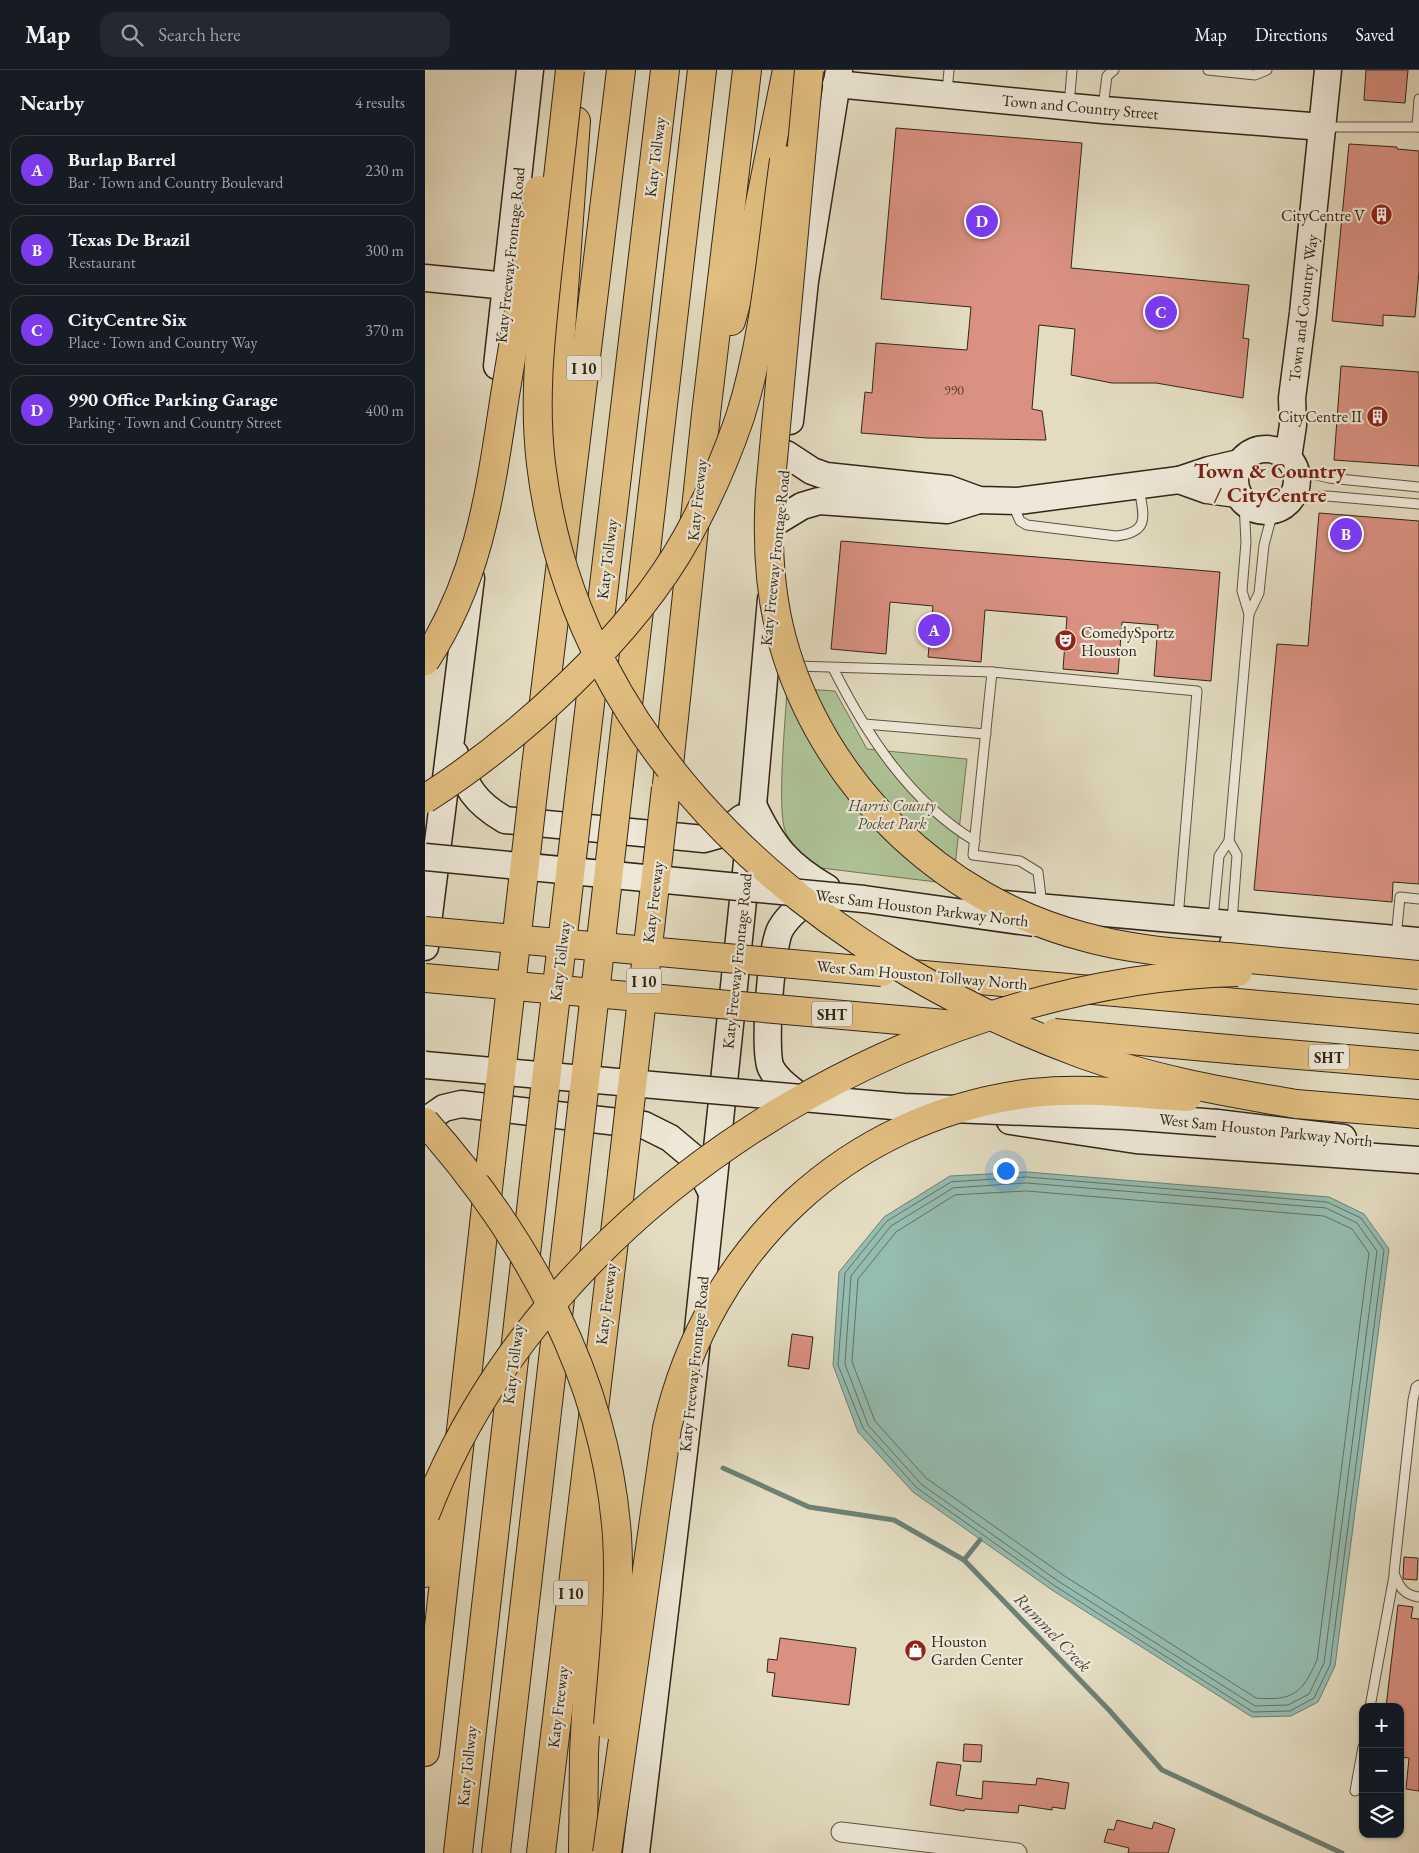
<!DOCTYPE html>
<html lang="en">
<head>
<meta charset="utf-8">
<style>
	:root { --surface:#171b24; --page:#242831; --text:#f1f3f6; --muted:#9ea1a6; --line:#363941; --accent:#7c3aed }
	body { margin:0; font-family:"EB Garamond",serif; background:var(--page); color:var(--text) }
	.controls { position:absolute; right:15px; bottom:15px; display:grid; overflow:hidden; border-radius:10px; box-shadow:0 1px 4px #0004 }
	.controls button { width:45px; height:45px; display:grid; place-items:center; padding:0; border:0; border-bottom:1px solid var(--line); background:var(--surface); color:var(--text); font:25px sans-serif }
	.you { position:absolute; left:580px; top:1100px; width:18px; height:18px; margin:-12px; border:4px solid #fff; border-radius:50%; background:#1a73e8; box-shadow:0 0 0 8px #1a73e833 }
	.badge { display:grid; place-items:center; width:32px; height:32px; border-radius:50%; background:var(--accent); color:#fff; font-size:16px; font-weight:700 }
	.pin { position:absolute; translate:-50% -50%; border:2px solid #fff; box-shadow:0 1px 5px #0006 }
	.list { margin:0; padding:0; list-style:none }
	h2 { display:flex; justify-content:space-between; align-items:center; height:65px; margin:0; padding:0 20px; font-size:21px }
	h2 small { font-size:16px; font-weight:400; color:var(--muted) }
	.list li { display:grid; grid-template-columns:32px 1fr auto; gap:15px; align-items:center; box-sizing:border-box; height:70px; margin:0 10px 10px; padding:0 10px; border:1px solid var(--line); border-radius:15px }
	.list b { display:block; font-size:19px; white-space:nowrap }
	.list p { margin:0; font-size:16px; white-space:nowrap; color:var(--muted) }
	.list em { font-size:16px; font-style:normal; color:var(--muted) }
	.icon { flex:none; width:28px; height:28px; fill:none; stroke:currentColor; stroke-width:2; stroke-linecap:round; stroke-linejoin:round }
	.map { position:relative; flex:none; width:994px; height:1783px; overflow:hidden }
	header { display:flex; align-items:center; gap:30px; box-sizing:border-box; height:70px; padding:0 25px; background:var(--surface); border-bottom:1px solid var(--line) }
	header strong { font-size:24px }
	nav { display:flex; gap:28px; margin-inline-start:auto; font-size:18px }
	.search { width:350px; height:45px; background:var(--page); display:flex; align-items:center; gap:12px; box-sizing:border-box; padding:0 18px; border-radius:15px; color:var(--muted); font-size:19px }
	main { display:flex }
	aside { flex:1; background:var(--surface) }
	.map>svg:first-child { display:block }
	.green { fill:#aec297; stroke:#707457 }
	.water { fill:#95bcb0; stroke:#6d8073 }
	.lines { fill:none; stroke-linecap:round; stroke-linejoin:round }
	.shore { stroke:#647164; stroke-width:1 }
	.stream { stroke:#6d8073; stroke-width:5 }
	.building { fill:#da9182; stroke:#322617 }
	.lane-casing { stroke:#5e5442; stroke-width:11 }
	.street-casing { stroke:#5e5442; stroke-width:21 }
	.secondary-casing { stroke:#322617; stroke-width:29 }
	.highway-casing { stroke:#322617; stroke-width:30 }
	.lane { stroke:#ede8d7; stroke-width:9 }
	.street { stroke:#ede8d7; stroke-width:19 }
	.secondary { stroke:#ede8d7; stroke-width:26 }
	.highway { stroke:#e2be80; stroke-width:28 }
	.secondary-bridge-casing { stroke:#322617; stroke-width:29; stroke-linecap:butt }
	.highway-bridge-casing { stroke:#322617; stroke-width:30; stroke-linecap:butt }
	.secondary-bridge { stroke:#ede8d7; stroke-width:26 }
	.highway-bridge { stroke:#e2be80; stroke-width:28 }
	.labels { text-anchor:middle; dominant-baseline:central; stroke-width:4.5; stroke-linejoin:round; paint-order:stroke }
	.number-label { font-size:14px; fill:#5c4132 }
	.shield { fill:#ede8d7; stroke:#6a6051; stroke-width:1 }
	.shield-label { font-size:15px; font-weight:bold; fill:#322617 }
	.street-label { font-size:16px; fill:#322617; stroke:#ede8d7 }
	.poi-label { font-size:16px; fill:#322617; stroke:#ede8d7; text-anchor:end }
	.park-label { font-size:16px; font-style:italic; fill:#514d37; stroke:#ede8d7 }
	.water-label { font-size:18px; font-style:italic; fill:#4b4c3d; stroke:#ede8d7 }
	.district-label { font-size:21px; font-weight:bold; fill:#7a1f14; stroke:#ede8d7 }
</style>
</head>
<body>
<header>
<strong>Map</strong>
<div class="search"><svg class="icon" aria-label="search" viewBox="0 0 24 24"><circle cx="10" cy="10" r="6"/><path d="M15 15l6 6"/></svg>Search here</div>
<nav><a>Map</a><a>Directions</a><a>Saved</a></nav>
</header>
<main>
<aside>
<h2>Nearby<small>4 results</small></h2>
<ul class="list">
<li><span class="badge">A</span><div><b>Burlap Barrel</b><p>Bar · Town and Country Boulevard</p></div><em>230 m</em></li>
<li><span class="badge">B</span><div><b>Texas De Brazil</b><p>Restaurant</p></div><em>300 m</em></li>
<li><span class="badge">C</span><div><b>CityCentre Six</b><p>Place · Town and Country Way</p></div><em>370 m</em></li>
<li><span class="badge">D</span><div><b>990 Office Parking Garage</b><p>Parking · Town and Country Street</p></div><em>400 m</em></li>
</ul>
</aside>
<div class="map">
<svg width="994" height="1783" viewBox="0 0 994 1783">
	<rect width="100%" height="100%" fill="#e3dcc1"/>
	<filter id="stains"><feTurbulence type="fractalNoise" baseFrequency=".004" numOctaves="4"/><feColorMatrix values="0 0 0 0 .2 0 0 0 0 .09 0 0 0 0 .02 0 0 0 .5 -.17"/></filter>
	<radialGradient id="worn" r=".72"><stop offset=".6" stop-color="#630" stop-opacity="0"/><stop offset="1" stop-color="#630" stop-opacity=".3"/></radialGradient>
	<path class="green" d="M362,618L410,621L442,679L542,689L528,814L396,798C383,790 368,777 361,763C351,743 361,645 362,618Z"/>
	<path class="water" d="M602,1102L904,1127L939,1144L964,1179L910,1596L893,1632L866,1646L827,1647L627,1520L488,1422L433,1362L408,1295L414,1202L459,1147L525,1106Z"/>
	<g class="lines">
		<g class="shore">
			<path d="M602,1107L902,1132L936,1148L959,1180L905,1595L889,1628L865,1641L828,1642L630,1516L492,1418L438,1358L413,1295L420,1203L462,1151L526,1112Z"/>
			<path d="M602,1113L901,1138L932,1153L952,1181L899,1593L884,1624L863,1635L830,1636L633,1511L496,1414L443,1355L420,1294L426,1206L466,1156L528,1118Z"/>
			<path d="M602,1121L899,1146L927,1159L944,1183L892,1590C877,1623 869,1631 831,1628L638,1505L501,1408L450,1351L427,1292L433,1209L471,1162L530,1125Z"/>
		</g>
		<g class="stream">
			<path d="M298,1398L384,1437L469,1450L539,1490L684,1640L737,1700L917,1783"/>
			<path d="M539,1490L555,1470"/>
		</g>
	</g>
	<g class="building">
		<path d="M941,0H983L980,33L939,30Z"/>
		<path d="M471,58L657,73L646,198L824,215L818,268L824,269L818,328L731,313H687L646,305L650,259L614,255L607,339L617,341L621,370L502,368L436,363L440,322L447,323L451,273L542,280L546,237L456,229Z"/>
		<path d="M924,74L972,77V79L994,81V201L990,247L958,245V256L907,251Z"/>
		<path d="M916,296L994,302V396L909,390Z"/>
		<path d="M894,443L994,451V814L968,812L967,832L829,820L852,574L883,576Z"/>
		<path d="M416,471L795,502L786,611L729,606L733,555L697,552L693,604L638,599L642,547L560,540L556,592L503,587L508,536L465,532L461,584L406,579Z"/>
		<path d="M367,1264L388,1267L384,1299L363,1296Z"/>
		<path d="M979,1487L993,1488L992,1510L978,1509Z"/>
		<path d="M973,1535L988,1537L986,1548L994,1549V1721L981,1719L984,1688L975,1687V1637H961Z"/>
		<path d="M355,1568L431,1578L424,1635L347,1626L350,1603L342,1602L343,1589L352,1590Z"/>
		<path d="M539,1674L557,1675L556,1692L538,1691Z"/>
		<path d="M512,1692L536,1695L531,1725L557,1729L558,1711L611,1715L612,1708L644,1713L640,1739L627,1737V1740L594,1735L593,1743L540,1739L539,1741L505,1735Z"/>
		<path d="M692,1750L727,1759L729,1752L750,1759L743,1783H703L704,1778L679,1772L683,1759L689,1760Z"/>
	</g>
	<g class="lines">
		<defs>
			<g id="lane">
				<path d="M783,0L830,5L842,0"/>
				<path d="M522,22L524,0"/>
				<path d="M644,35L647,0"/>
				<path d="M678,37L682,6L689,0"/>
				<path d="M899,57H994"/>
				<path d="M992,57L994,29"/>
				<path d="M870,400L904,408L994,417"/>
				<path d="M866,429L902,426L994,434"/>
				<path d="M587,433L595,451L602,455L691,466C725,462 719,447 714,418"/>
				<path d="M819,433L821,472L817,521L824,544L834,523L839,475L848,441"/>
				<path d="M371,596L567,602L772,621L753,848"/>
				<path d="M408,598C441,664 485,732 550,771"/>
				<path d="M567,602L548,785L595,791L613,802L617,835"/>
				<path d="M439,654L561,664"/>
				<path d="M804,771L824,544"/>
				<path d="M788,849L794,786L804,771L812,785L807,852"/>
				<path d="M971,868L975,827L994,829"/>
				<path d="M994,1315L991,1317L988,1330L969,1503C974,1517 979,1525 994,1527"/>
				<path d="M945,1637L969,1506"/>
				<path d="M930,1721L938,1677"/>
			</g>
			<path id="street" d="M416,1762L592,1783"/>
			<g id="secondary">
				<path d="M411,14L678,40L898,57"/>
				<path d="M0,208L82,216"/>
				<path d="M72,296L105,0"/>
				<path d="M365,351L380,211L414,0"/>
				<circle cx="841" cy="410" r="31"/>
				<path d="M361,384L387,401L401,406L524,419L554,430L593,431L754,410L784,400L814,393"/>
				<path d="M863,388L868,355L867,328L878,243L903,0"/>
				<path d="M754,410L782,420L812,424"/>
				<path d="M354,450L377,436L394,431L522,440L554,430"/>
				<path d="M30,684C41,717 49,732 80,750L279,769L297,764L317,748"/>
				<path d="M328,735C348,777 362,794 402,818"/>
				<path d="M579,834L994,871"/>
				<path d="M808,874L994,890"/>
				<path d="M0,877L46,508"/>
				<path d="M358,1034L373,1025C363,1017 352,1010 346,998C338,982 346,873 356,858C366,841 384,831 399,820"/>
				<path d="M0,1051L19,1038L36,1034L219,1055L245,1068L270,1089L285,1119"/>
				<path d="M585,1051L711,1070L994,1090"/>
				<path d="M792,1053L918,1068"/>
				<path d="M211,1783L269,1298L328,735L346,529"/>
			</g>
			<g id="highway">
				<path d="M306,251L325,182L362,0"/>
				<path d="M128,423L130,344L151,51"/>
				<path d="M110,705L196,0"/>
				<path d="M156,710L240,0"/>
				<path d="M194,712L277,0"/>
				<path d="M242,714L281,344L322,0"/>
				<path d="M487,904L994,949"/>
				<path d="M814,980L994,995"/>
				<path d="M871,1034L994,1044"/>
				<path d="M0,1503L10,1456"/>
				<path d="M0,1682L66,1092"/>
				<path d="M33,1783L111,1096"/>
				<path d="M71,1783L150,1099"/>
				<path d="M116,1783L197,1104"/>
				<path d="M158,1783L159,1683L172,1437"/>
			</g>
		</defs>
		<use href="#lane" class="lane-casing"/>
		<use href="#street" class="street-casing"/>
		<use href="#secondary" class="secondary-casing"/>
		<use href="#highway" class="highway-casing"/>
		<use href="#lane" class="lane"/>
		<use href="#street" class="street"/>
		<use href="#secondary" class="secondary"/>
		<use href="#highway" class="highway"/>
		<defs>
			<g id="secondary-bridge">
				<path d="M0,787L439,829L609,853"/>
				<path d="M0,995L479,1037L701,1046L792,1053"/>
			</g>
			<g id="highway-bridge">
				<path d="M145,0C138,66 130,131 123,197C116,263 108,327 116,394C151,686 396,888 657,984C726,1009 799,1022 871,1034"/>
				<path d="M384,0L345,421C342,470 344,521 357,569C396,713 516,830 660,867C706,880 755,883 803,887C867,893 930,899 994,905"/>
				<path d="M0,591C55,507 65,422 80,325C91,257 103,188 114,120"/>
				<path d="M0,729C96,667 206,568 262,467C283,429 301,388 315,347C341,265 347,175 359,90"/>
				<path d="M0,861L457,902"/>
				<path d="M0,908L531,955"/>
				<path d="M629,963L814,980"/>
				<path d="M0,1052C103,1168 181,1309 192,1466C196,1529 188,1592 183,1655"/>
				<path d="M66,1092L110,705"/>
				<path d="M111,1096L156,710"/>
				<path d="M150,1099L194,712"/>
				<path d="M197,1104L241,718"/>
				<path d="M0,1445C120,1130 483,911 813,902"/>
				<path d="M182,1783L242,1358C283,1178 422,1046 607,1023C659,1017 711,1024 762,1027"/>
			</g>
		</defs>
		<use href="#secondary-bridge" class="secondary-bridge-casing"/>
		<use href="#highway-bridge" class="highway-bridge-casing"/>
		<use href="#secondary-bridge" class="secondary-bridge"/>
		<use href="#highway-bridge" class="highway-bridge"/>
	</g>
	<defs>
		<symbol id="building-disc" viewBox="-11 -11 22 22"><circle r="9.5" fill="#8f2418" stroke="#ede8d7"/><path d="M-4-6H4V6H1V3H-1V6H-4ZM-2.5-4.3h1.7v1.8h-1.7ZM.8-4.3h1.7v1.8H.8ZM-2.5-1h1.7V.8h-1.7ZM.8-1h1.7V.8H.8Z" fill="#fff"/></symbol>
		<symbol id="theatre-disc" viewBox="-11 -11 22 22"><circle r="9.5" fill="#8f2418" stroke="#ede8d7"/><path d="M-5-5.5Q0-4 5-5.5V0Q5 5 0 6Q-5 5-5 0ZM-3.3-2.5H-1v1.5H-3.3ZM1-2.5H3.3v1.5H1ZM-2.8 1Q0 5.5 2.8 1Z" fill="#fff"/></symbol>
		<symbol id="shop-disc" viewBox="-11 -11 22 22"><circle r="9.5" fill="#8f2418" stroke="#ede8d7"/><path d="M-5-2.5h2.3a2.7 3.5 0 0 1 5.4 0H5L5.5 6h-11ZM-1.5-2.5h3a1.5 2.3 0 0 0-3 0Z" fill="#fff"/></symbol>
	</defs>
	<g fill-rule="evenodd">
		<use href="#building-disc" x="944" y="132" width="25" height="25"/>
		<use href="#building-disc" x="940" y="334" width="25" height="25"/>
		<use href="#theatre-disc" x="628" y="558" width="25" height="25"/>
		<use href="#shop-disc" x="478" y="1568" width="25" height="25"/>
	</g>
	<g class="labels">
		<g class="number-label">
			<text x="529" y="320">990</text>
		</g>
		<g class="shield">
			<rect x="141.5" y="285.5" width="35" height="25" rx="4"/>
			<rect x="201.5" y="898.5" width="35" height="25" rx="4"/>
			<rect x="387" y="931.5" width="40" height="25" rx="4"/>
			<rect x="884" y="974.5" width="40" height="25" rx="4"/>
			<rect x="128.5" y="1510.5" width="35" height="25" rx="4"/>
		</g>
		<g class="shield-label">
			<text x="159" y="298">I 10</text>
			<text x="219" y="911">I 10</text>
			<text x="407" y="944">SHT</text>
			<text x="904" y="987">SHT</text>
			<text x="146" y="1523">I 10</text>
		</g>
		<g class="street-label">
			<text transform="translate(655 37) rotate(5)">Town and Country Street</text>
			<text transform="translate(230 87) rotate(-83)">Katy Tollway</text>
			<text transform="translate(85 185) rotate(-84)">Katy Freeway Frontage Road</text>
			<text transform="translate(878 238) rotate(-83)">Town and Country Way</text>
			<text transform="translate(272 430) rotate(-84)">Katy Freeway</text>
			<text transform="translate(350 488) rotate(-84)">Katy Freeway Frontage Road</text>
			<text transform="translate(182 489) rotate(-83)">Katy Tollway</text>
			<text transform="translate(228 832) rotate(-83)">Katy Freeway</text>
			<text transform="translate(497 838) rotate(7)">West Sam Houston Parkway North</text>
			<text transform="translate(135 891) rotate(-83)">Katy Tollway</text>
			<text transform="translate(312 891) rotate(-84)">Katy Freeway Frontage Road</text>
			<text transform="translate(497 905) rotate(5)">West Sam Houston Tollway North</text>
			<text transform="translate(841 1060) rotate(6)">West Sam Houston Parkway North</text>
			<text transform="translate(181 1234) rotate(-83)">Katy Freeway</text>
			<text transform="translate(88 1294) rotate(-83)">Katy Tollway</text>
			<text transform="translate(269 1294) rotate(-84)">Katy Freeway Frontage Road</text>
			<text transform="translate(133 1637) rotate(-83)">Katy Freeway</text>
			<text transform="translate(42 1696) rotate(-84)">Katy Tollway</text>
		</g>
		<g class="poi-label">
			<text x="940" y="145">CityCentre V</text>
			<text x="937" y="346">CityCentre II</text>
			<text x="656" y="562" text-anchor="start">ComedySportz<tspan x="656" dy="18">Houston</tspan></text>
			<text x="506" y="1571" text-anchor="start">Houston<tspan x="506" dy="18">Garden Center</tspan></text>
		</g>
		<g class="park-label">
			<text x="467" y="735">Harris County<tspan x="467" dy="18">Pocket Park</tspan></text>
		</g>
		<g class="water-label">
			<text transform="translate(628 1562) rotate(46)">Rummel Creek</text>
		</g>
		<g class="district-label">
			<text x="845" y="400">Town &amp; Country<tspan x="845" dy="24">/ CityCentre</tspan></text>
		</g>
	</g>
	<rect width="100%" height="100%" filter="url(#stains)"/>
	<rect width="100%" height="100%" fill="url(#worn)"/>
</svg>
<div class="controls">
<button>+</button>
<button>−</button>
<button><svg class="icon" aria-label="layers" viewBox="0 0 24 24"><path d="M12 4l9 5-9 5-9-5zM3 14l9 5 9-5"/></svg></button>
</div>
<div class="you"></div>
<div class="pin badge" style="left:509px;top:560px">A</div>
<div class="pin badge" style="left:921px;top:464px">B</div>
<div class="pin badge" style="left:736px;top:242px">C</div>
<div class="pin badge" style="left:557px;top:151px">D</div>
</div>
</main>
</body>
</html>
